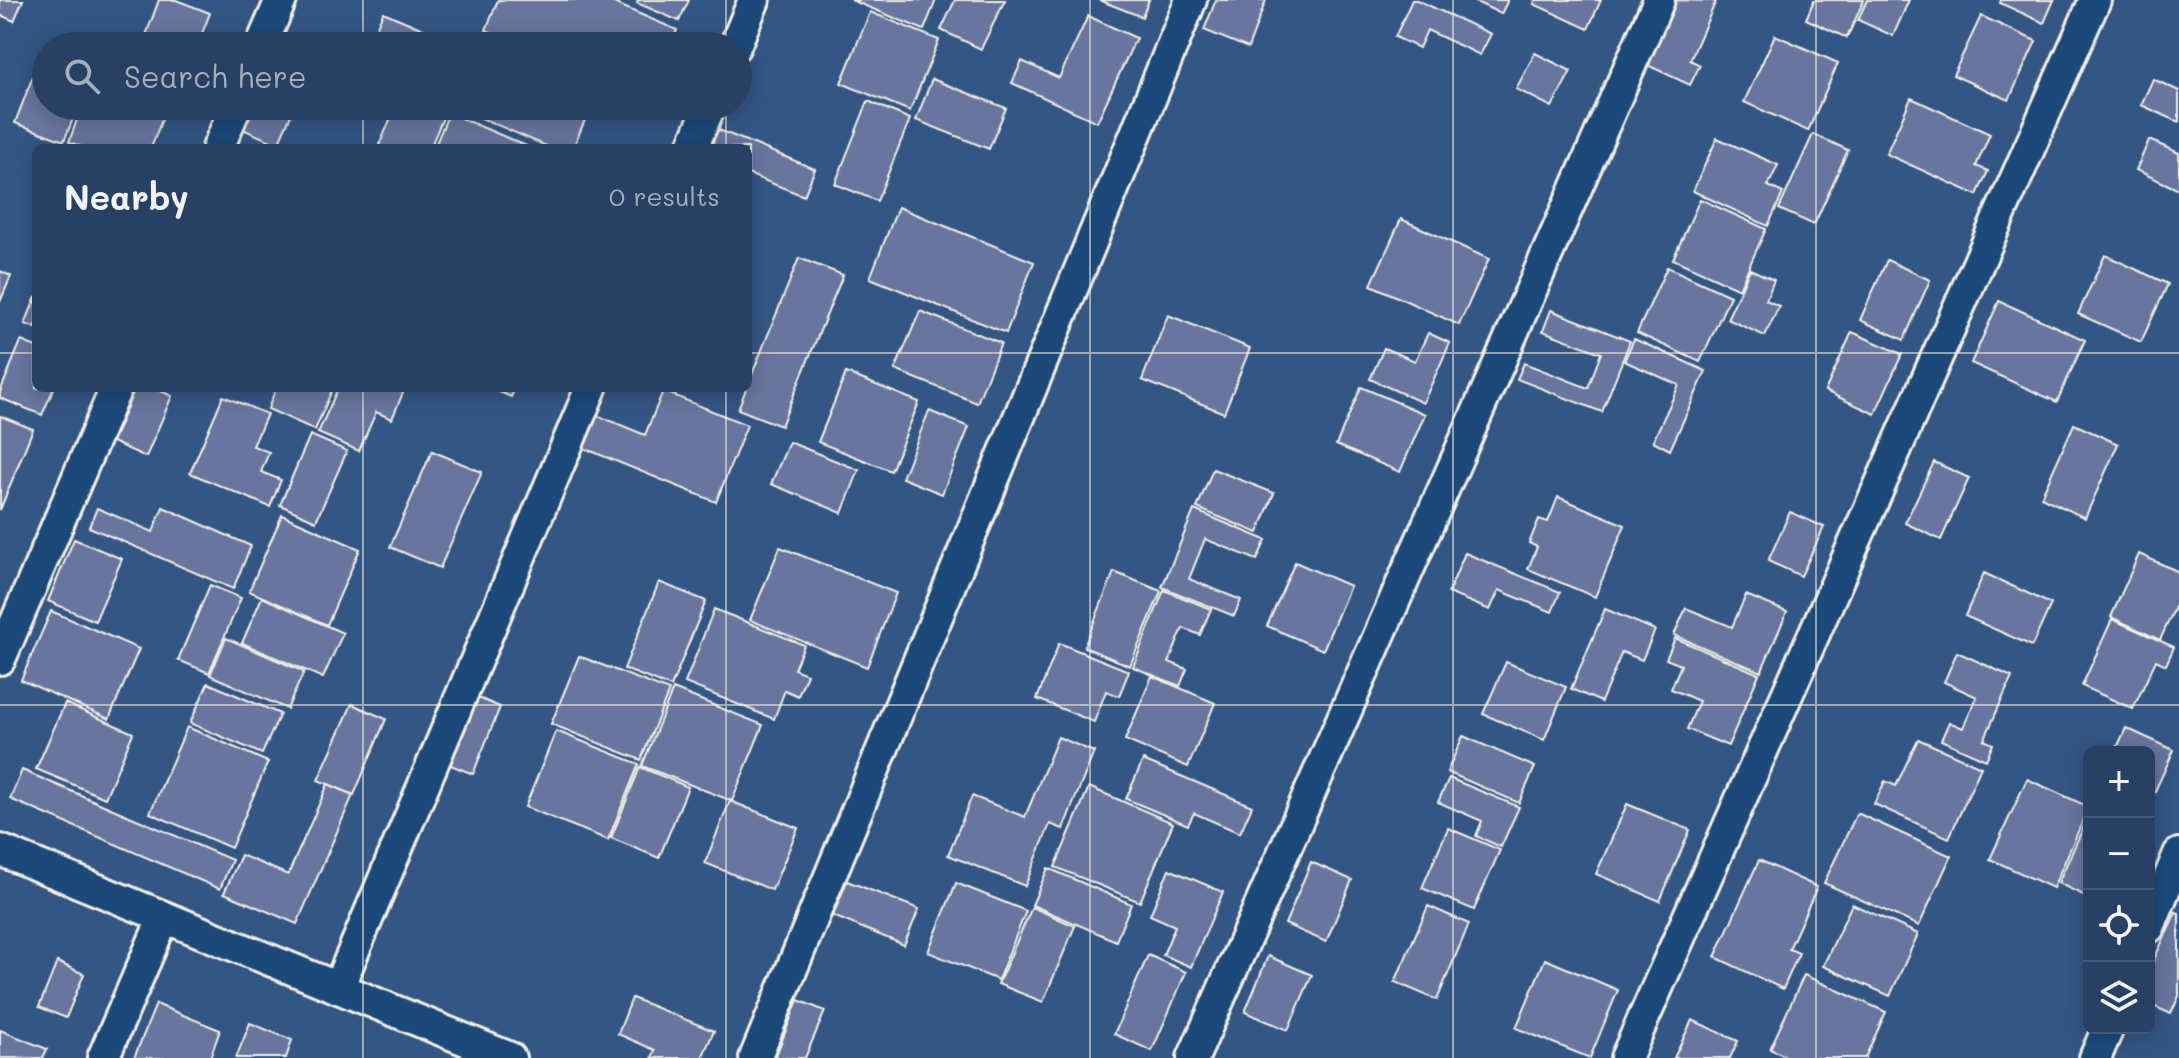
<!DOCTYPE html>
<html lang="en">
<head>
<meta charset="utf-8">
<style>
	:root { --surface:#274063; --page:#334b6c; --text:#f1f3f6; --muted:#a4afbe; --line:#435978 }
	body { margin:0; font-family:Mali,sans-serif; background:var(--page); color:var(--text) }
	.controls { position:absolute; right:24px; bottom:24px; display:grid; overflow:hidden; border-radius:12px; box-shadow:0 4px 20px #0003 }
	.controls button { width:72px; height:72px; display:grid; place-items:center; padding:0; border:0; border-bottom:2px solid var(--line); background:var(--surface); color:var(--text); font:40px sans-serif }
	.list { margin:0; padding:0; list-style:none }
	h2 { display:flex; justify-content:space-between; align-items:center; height:104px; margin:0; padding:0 32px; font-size:34px }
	h2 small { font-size:26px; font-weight:400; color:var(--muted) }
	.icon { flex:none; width:44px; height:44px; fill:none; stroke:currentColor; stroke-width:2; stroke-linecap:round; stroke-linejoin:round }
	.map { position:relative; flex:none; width:2179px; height:1058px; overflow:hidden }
	.search { position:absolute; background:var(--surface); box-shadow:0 4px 20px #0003; left:32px; top:32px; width:720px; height:88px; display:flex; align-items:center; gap:20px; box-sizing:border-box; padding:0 28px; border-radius:44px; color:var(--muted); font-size:30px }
	.panel { position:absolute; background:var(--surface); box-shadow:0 4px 20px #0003; left:32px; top:144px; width:720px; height:248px; border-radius:12px }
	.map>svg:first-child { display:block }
	.building { fill:#68749e; stroke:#f4f1e8; stroke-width:2 }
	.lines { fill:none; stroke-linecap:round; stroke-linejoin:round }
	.street-casing { stroke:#f4f1e8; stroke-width:36 }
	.street { stroke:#1f4a7a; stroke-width:30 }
	.grid { fill:none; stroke:#f4f1e8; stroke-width:2; stroke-opacity:0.55 }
</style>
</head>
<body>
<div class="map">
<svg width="2179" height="1058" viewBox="0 0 2179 1058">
	<rect width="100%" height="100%" fill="#345684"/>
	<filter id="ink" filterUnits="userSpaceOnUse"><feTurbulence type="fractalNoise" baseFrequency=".0125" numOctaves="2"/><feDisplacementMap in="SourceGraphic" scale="16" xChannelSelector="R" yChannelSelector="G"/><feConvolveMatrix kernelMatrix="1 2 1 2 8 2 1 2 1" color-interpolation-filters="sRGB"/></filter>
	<g filter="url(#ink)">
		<g class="building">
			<path d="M0,0H23L14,21L0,15Z"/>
			<path d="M159,0H176L210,13L197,46H142Z"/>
			<path d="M498,0H607L677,30L670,46H523L486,30Z"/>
			<path d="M638,0H689L679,21L637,3Z"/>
			<path d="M851,0H936L924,30Z"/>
			<path d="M955,0H1005L981,49L941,30Z"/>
			<path d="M1099,0H1149L1142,17Z"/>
			<path d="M1216,0H1266L1248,48L1204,30Z"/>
			<path d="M1412,0H1417L1491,34L1480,55L1427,30L1419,48L1395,37Z"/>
			<path d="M1472,0H1508L1501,14Z"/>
			<path d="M1535,0H1601L1588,29L1534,4Z"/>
			<path d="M1669,0L1716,1L1690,60L1700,65L1690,85L1641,62Z"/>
			<path d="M1814,0H1864L1847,38L1806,19Z"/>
			<path d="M1867,0H1909L1893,36L1858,20Z"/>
			<path d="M2001,0H2054L2044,23L2000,3Z"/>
			<path d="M383,12L463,46H369Z"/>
			<path d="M870,12L939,40L910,111L841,83Z"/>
			<path d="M1088,16L1136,38L1097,122L1012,83L1022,61L1059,78Z"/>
			<path d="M1981,16L2036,41L2009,100L1953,75Z"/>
			<path d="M1775,35L1838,63L1808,131L1744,102Z"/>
			<path d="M481,36L504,46H477Z"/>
			<path d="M1535,53L1571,71L1552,107L1516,89Z"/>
			<path d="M41,55L46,57V106H78L64,141L15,123Z"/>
			<path d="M932,79L1006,108L989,149L916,120Z"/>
			<path d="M2153,79L2179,91V122L2141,105Z"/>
			<path d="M1911,98L1990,134L1976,166L1988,171L1977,195L1886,154Z"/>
			<path d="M868,101L910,119L877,201L835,184Z"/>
			<path d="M82,106H167L151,148H85L69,142Z"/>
			<path d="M249,106H295L278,144L240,128Z"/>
			<path d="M396,106H428L445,113L430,148H378Z"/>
			<path d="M453,106H591L573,148H551Z"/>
			<path d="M449,113L531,148H434Z"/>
			<path d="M714,128L815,169L804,196L748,174V148H706Z"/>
			<path d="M1813,134L1848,150L1814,225L1779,209Z"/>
			<path d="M1717,138L1778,165L1768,186L1783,193L1768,226L1693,191Z"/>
			<path d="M2149,140L2179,153V190L2136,170Z"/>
			<path d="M1700,199L1766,229L1739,289L1673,259Z"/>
			<path d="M898,207L1034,262L1006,333L870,278Z"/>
			<path d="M1401,219L1489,259L1459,325L1371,285Z"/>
			<path d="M2105,255L2168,284L2141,342L2078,314Z"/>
			<path d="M799,258L843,275L781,426L738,409Z"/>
			<path d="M1887,260L1930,280L1904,340L1860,320Z"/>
			<path d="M1667,267L1730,296L1700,362L1637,333Z"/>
			<path d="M1750,269L1774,280L1766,300L1779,306L1765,336L1727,319Z"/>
			<path d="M0,271L11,276L0,302Z"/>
			<path d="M36,297V328L25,324Z"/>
			<path d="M1999,301L2085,340L2057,402L1971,363Z"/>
			<path d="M1551,310L1630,341L1602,412L1517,379L1524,363L1588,388L1601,353L1543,331Z"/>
			<path d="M920,311L1001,343L977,403L895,370Z"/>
			<path d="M1168,315L1250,348L1224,413L1142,380Z"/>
			<path d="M1852,332L1902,354L1875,414L1825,391Z"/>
			<path d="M1428,333L1450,343L1423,403L1370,379L1384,348L1415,361Z"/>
			<path d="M1634,339L1706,371L1670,450L1653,441L1679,385L1624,361Z"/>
			<path d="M21,341L36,347V388H54L42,415L0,398V392Z"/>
			<path d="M846,373L919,402L891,471L818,442Z"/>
			<path d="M1361,387L1425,414L1400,472L1336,445Z"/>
			<path d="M135,388H154L172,396L146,457L112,442Z"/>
			<path d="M276,388H333L315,430L268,409Z"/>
			<path d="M338,388H405L392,419L376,412L359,451L318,433Z"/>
			<path d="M490,388H515L511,397Z"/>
			<path d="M663,391L747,425L716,502L581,447L594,414L645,435Z"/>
			<path d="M223,396L267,414L253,446L269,452L261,472L281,480L270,507L190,473Z"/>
			<path d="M929,411L969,427L942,494L902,478Z"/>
			<path d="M0,416L33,429L0,510Z"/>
			<path d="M2074,424L2118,444L2085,518L2041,497Z"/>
			<path d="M310,435L347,451L316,521L280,505Z"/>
			<path d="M789,442L859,470L842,513L771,484Z"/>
			<path d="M432,451L482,472L440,568L390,547Z"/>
			<path d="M1934,462L1969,478L1941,540L1905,523Z"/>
			<path d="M1213,469L1274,493L1258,533L1197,508Z"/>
			<path d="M1558,497L1625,525L1595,597L1528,569L1537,547L1529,543L1539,519L1548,522Z"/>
			<path d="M163,507L251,546L233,589L89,527L97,508L153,532Z"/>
			<path d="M1194,510L1266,540L1257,560L1205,539L1189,579L1241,600L1234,616L1162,587Z"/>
			<path d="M1790,512L1824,527L1801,576L1768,561Z"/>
			<path d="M282,515L360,549L327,625L249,591Z"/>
			<path d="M74,539L122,559L95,621L48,601Z"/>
			<path d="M780,547L896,593L867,667L750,620Z"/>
			<path d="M1465,553L1560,592L1552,612L1499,590L1490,610L1448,593Z"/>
			<path d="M2139,554L2179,572V604L2177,603L2160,640L2111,617Z"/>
			<path d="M1295,562L1350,586L1323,650L1267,626Z"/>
			<path d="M1114,572L1161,591L1130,666L1084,647Z"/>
			<path d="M1984,573L2051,604L2032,646L1965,616Z"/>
			<path d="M659,582L706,601L671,687L624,669Z"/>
			<path d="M210,585L241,598L209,673L178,660Z"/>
			<path d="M1164,590L1211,609L1200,635L1183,628L1169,662L1187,669L1180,686L1133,667Z"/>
			<path d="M1746,595L1787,612L1761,672L1674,635L1686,608L1732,627Z"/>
			<path d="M262,597L343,633L323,678L242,643Z"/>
			<path d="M714,609L804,645L794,669L807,674L798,696L785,690L774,719L685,683Z"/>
			<path d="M1605,609L1655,630L1642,660L1622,652L1601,702L1571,689Z"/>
			<path d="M51,611L139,649L109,719L21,680Z"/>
			<path d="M2112,619L2174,647L2166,665L2156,660L2133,709L2082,686Z"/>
			<path d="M226,638L304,672L287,709L210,675Z"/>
			<path d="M1675,638L1759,674L1728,746L1687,729L1699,701L1671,689L1681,665L1666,659Z"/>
			<path d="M1059,643L1129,671L1119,696L1106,691L1094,722L1037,699Z"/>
			<path d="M1957,652L2012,677L1984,740L1993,744L1986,760L1941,740L1949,722L1963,728L1977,697L1944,682Z"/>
			<path d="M579,656L669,691L641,760L551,724Z"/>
			<path d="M1506,662L1566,687L1544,740L1483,714Z"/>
			<path d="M1152,676L1215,703L1188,767L1125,740Z"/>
			<path d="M208,683L280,714L262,754L190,723Z"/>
			<path d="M673,689L763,725L732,801L642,766Z"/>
			<path d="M476,697L500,707L473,774L448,764Z"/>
			<path d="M65,703L133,733L105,798L36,769Z"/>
			<path d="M352,704L386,719L354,795L318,780Z"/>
			<path d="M187,727L268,762L231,848L150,813Z"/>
			<path d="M2126,728L2174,750L2149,804V752H2115Z"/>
			<path d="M556,731L639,764L608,840L525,807Z"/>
			<path d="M1463,736L1535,767L1519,803L1447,772Z"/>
			<path d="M1058,737L1094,752L1063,829L1050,824L1025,886L948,855L972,796L1025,817Z"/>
			<path d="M1918,739L1981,767L1949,838L1874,804L1885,781L1896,786Z"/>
			<path d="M1143,760L1252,806L1240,833L1194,813L1188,825L1126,799Z"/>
			<path d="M640,767L688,787L659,858L611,838Z"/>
			<path d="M22,770L232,860L220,889L10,799Z"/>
			<path d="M1449,778L1519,807L1501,847L1476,836L1482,821L1438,802Z"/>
			<path d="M2027,779L2089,807L2053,888L1990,859Z"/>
			<path d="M328,784L353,795L297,924L224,893L241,855L288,875Z"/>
			<path d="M1089,787L1173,823L1140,902L1055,867Z"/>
			<path d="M730,801L798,828L772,890L705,863Z"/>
			<path d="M1627,804L1690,830L1660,901L1596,874Z"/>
			<path d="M1857,813L1951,856L1919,926L1824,883Z"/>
			<path d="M2089,815V898L2058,883Z"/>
			<path d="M1448,828L1500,850L1474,910L1422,888Z"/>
			<path d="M1759,860L1817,887L1789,949L1799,953L1783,989L1715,957Z"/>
			<path d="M1311,862L1352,880L1326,942L1285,924Z"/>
			<path d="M1048,868L1131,904L1116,941L1032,905Z"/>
			<path d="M1169,869L1223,892L1191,967L1163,955L1175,926L1150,915Z"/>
			<path d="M847,881L919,909L904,945L833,916Z"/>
			<path d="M956,883L1026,911L998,980L928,952Z"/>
			<path d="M1852,904L1918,934L1890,996L1823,966Z"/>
			<path d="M1428,906L1469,924L1437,1000L1395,982Z"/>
			<path d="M1032,907L1075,926L1043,1002L998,984Z"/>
			<path d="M2176,912L2179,913V996L2171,1014L2149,1004V970Z"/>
			<path d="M1148,955L1186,972L1152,1051L1114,1034Z"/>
			<path d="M1268,956L1312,975L1288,1030L1245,1012Z"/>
			<path d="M1545,959L1618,990L1590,1058L1516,1028Z"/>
			<path d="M57,962L84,974L66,1018L39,1007Z"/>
			<path d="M1804,975L1886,1012L1865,1058H1790L1770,1049Z"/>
			<path d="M632,998L714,1031L702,1058H652L655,1050L618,1034Z"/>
			<path d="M798,1000L825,1011L805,1058H775Z"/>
			<path d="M156,1004L220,1030L210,1058H134Z"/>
			<path d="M1692,1020L1738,1041L1730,1058H1674Z"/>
			<path d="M250,1023L292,1040L286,1058H236Z"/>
			<path d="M0,1030L47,1049L43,1058H0Z"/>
		</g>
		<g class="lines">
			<defs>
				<g id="street">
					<path d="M261,46L281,0"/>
					<path d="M735,46L754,0"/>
					<path d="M218,148L236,106"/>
					<path d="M692,148L710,106"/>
					<path d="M0,659L116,388"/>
					<path d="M0,850L510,1058"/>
					<path d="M2149,927L2179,854"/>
					<path d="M338,988L591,388"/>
					<path d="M103,1058L164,917"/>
					<path d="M755,1058L1191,0"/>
					<path d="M1193,1058L1659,0"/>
					<path d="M1626,1058L2095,0"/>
					<path d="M2095,1058L2108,1028"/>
				</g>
			</defs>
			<use href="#street" class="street-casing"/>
			<use href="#street" class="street"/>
		</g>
	</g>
	<path class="grid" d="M363,0V46M726,0V46M1090,0V1058M1453,0V1058M1816,0V1058M363,106V148M726,106V148M0,353H36M748,353H2179M363,388V1058M726,388V1058M0,705H2179"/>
</svg>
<div class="controls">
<button>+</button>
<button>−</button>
<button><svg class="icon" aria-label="locate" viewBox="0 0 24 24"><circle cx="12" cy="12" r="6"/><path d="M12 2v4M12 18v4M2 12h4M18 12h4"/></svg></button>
<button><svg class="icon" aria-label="layers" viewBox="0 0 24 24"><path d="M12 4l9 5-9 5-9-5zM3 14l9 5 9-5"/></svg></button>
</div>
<div class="search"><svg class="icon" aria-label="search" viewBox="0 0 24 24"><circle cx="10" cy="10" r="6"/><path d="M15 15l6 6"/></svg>Search here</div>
<section class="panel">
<h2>Nearby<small>0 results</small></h2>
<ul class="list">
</ul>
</section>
</div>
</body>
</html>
